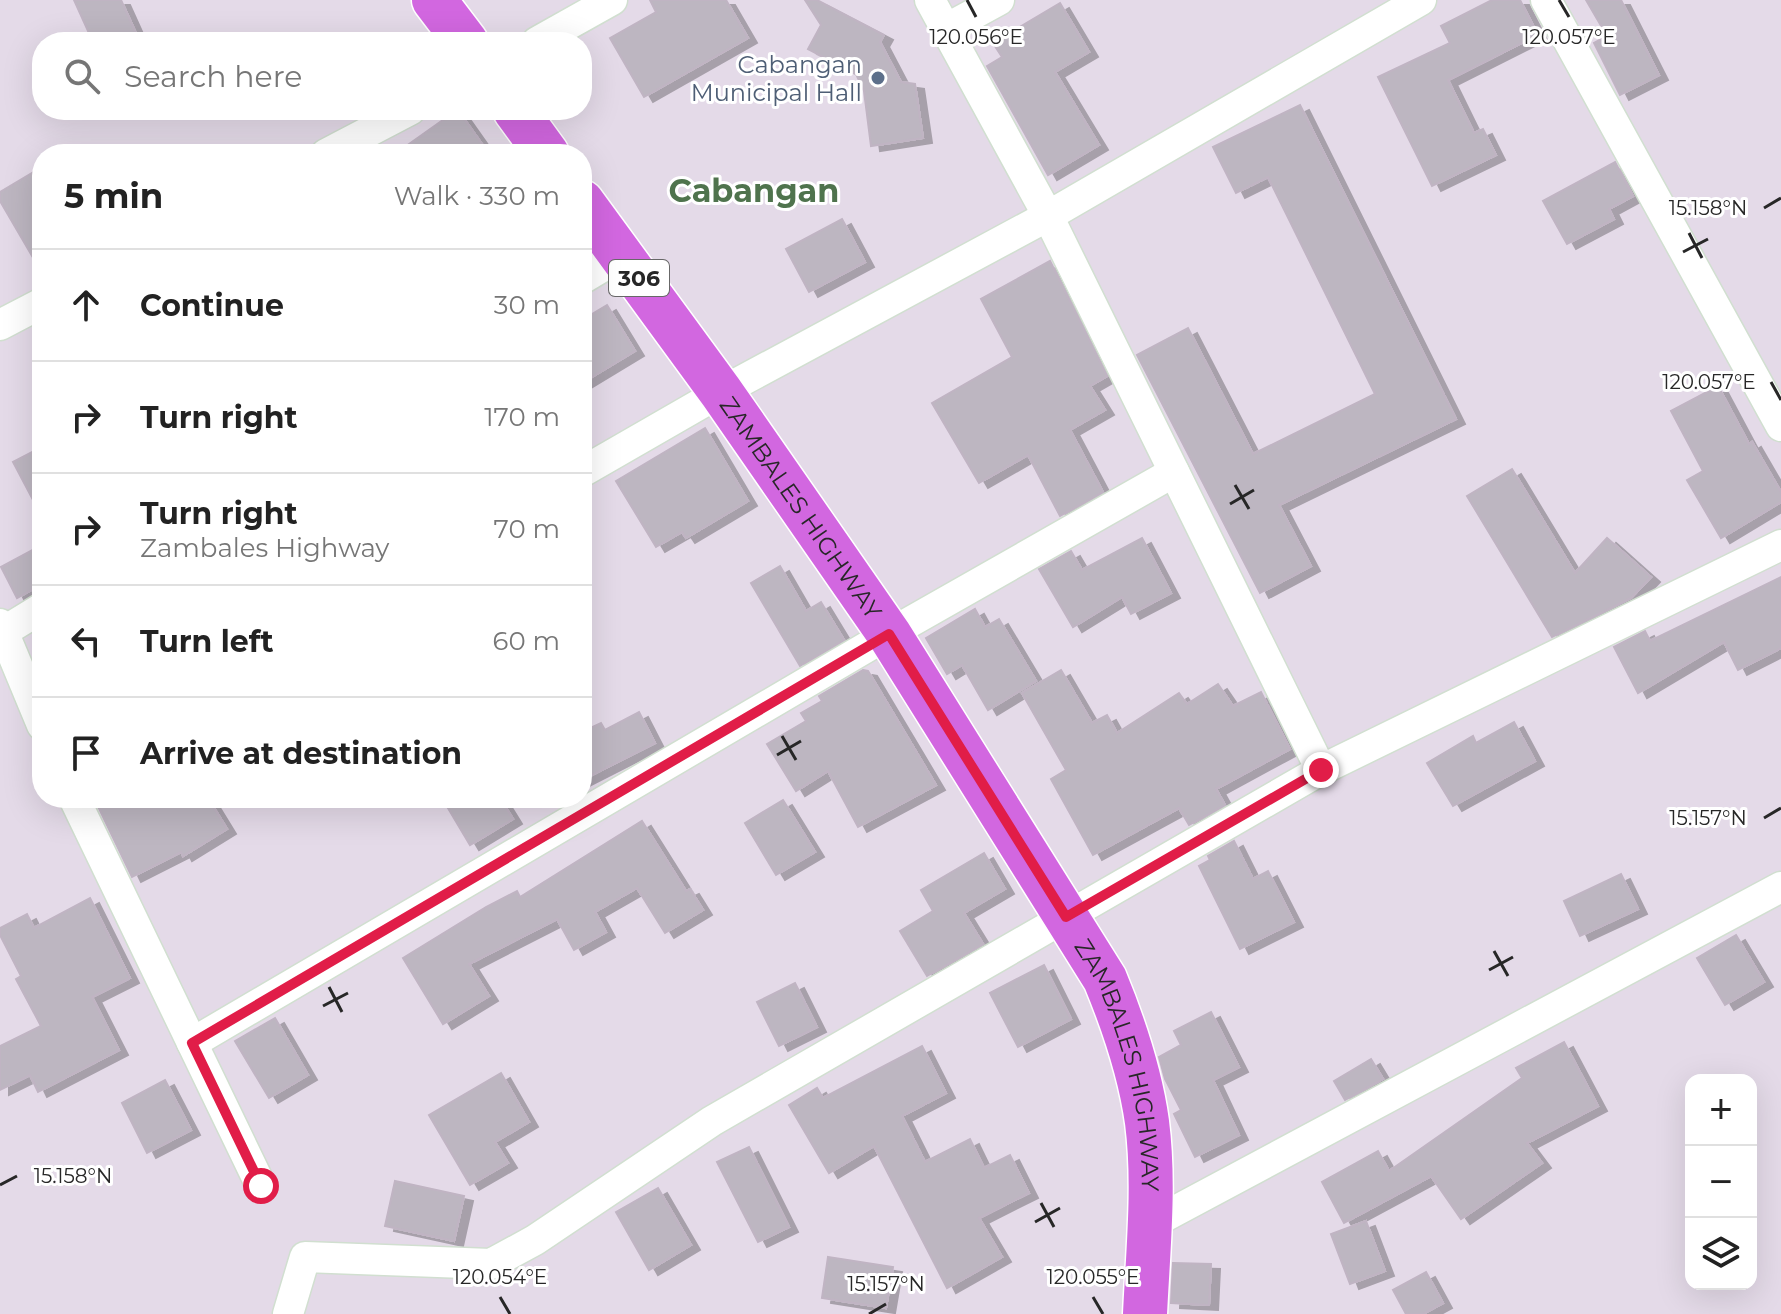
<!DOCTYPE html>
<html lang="en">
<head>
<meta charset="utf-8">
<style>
	:root { --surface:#fff; --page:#f6f6f6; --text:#222; --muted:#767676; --line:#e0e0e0 }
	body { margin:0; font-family:Montserrat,sans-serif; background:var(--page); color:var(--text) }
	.controls { position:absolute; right:24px; bottom:24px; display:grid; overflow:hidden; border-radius:16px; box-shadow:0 8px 32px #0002 }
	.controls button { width:72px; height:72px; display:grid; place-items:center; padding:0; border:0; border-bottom:2px solid var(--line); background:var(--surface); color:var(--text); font:40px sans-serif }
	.stop { position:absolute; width:24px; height:24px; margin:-18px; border:6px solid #e11d48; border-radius:50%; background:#fff }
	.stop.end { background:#e11d48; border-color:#fff; box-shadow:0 2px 8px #0008 }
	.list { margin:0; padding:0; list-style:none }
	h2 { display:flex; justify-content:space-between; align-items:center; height:104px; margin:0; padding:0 32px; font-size:34px }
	h2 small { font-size:26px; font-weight:400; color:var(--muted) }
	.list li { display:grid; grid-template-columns:52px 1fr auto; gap:24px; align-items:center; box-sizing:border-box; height:112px; padding:0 32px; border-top:2px solid var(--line) }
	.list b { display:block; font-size:30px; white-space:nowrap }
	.list p { margin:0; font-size:26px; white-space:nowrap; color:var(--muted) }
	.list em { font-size:26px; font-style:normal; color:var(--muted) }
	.icon { flex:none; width:44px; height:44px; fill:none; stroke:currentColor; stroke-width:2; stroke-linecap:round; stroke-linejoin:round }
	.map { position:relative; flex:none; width:1781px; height:1314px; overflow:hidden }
	.search { position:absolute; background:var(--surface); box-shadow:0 8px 32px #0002; left:32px; top:32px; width:560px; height:88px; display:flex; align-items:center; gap:20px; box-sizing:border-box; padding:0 28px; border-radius:32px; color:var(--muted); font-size:30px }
	.panel { position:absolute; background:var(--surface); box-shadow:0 8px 32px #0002; left:32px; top:144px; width:560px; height:664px; border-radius:32px }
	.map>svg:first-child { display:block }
	.building { fill:#bdb6c1; stroke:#c0b4c3; stroke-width:2; filter:url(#shadow) }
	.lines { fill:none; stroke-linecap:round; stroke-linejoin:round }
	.street-casing { stroke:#d1dfd0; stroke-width:33 }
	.primary-casing { stroke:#fff; stroke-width:47 }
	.street { stroke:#fff; stroke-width:30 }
	.primary { stroke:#d267e0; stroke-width:44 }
	.route { stroke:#e11d48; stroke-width:10 }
	.ticks { fill:none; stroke:#272727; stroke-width:3 }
	.service-dot { fill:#5c6f8a; stroke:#fff; stroke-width:3 }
	.labels { text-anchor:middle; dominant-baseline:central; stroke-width:6; stroke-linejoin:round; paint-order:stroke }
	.shield { fill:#fff; stroke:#686868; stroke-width:2 }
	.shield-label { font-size:22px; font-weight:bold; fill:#272727 }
	.service-label { font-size:24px; fill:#4e5e75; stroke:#fff; text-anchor:end }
	.street-label { font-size:24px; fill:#272727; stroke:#fff }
	.district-label { font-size:32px; font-weight:bold; fill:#4f734d; stroke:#fff }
	.ticks-label { font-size:20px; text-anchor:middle; fill:#272727; stroke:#fff; stroke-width:6; stroke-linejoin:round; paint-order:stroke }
</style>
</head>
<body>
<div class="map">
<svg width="1781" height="1314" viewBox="0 0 1781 1314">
	<defs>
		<filter id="shadow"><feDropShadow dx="9" dy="5" stdDeviation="0" flood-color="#0004"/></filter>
	</defs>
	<rect width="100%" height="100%" fill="#e4dae8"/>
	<g class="building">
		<path d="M74,0H121L140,42H93Z"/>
		<path d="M650,0H726L748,38L644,97L610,38L656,12Z"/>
		<path d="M805,0H817L884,35L880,42L901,82L915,84L923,138L871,146L864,91L856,74L808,49L821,25Z"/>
		<path d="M1492,0H1520L1538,35L1448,80L1474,133L1483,129L1496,155L1432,186L1378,77L1450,43L1441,26Z"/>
		<path d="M1586,0H1621L1659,75L1620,95L1594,43L1607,36Z"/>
		<path d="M1060,3L1089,52L1055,72L1099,145L1048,175L987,66L1002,57L993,43Z"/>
		<path d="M1300,105L1456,419L1279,505L1311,566L1260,593L1137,355L1188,328L1253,454L1375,394L1268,177L1236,193L1213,147Z"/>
		<path d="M458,110L489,154H395L457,110Z"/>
		<path d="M1615,162L1633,196L1609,209L1614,219L1567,244L1543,201Z"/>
		<path d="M42,167V273L0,201V192Z"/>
		<path d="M842,219L865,262L809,292L786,249Z"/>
		<path d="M1050,261L1107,376L1090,386L1105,410L1070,430L1103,492L1060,516L1028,455L979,483L932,403L1012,357L981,299Z"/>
		<path d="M607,305L635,351L582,383V320Z"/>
		<path d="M1718,386L1749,444L1752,442L1781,492V502L1721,538L1687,480L1703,471L1671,411Z"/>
		<path d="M705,428L748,501L686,538L682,532L656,547L616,481Z"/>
		<path d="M42,447V517L13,462Z"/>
		<path d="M1512,469L1575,573L1607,538L1651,577L1631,598L1552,637L1467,496Z"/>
		<path d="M1142,538L1171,593L1131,614L1122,597L1073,627L1039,569L1071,551L1082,570Z"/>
		<path d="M42,545V584L17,598L1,567Z"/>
		<path d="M780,566L806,611L821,602L844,640L800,666L751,583Z"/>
		<path d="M1781,577V648L1738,670L1724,642L1638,693L1614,647L1645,631L1650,641Z"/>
		<path d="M975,609L985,627L999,619L1036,681L988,710L962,665L947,674L926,638Z"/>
		<path d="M863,670L868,671L936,785L858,827L828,771L796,791L767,744L806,721L801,713L822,701L819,696Z"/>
		<path d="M1061,670L1092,723L1107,715L1117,733L1179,693L1187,704L1218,684L1233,706L1261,692L1290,749L1216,789L1225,805L1189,825L1179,808L1093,855L1051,779L1066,770L1022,693Z"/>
		<path d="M639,712L655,743L582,780V732L601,723L605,730Z"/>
		<path d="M1514,722L1535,761L1453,806L1427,763L1473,736L1476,743Z"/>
		<path d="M94,798H208L227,829L183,856L181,852L132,877Z"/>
		<path d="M442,798H500L513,819L470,845Z"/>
		<path d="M783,800L815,852L776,875L745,823Z"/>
		<path d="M642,821L686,891L690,889L703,910L665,933L637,888L595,912L606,932L574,950L557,919L469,964L489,996L443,1024L403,958L486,907L517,891L520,897Z"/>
		<path d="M1234,841L1253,879L1268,871L1294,922L1240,949L1199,866L1210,860L1208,856Z"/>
		<path d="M984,853L1005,889L964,913L983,944L927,976L900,931L933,911L921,890Z"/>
		<path d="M1621,874L1638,909L1580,936L1564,901Z"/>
		<path d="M90,898L130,978L92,997L119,1050L38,1092L30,1075L0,1090V1046L41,1026L16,979L21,976L0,935V928L27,914L34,928Z"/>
		<path d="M1736,935L1764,982L1725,1005L1697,958Z"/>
		<path d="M1044,965L1071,1019L1018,1047L990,993Z"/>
		<path d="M795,983L817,1027L779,1046L757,1002Z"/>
		<path d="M1211,1012L1239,1067L1213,1080L1239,1135L1195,1157L1174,1114L1181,1110L1165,1079L1159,1057L1181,1045L1174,1031Z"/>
		<path d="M275,1018L308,1075L269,1098L235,1041Z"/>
		<path d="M1564,1042L1598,1106L1527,1143L1542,1163L1461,1219L1431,1176L1344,1223L1322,1182L1378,1151L1389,1171L1522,1078L1516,1068Z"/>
		<path d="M922,1046L946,1093L902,1116L925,1162L970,1139L984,1168L1010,1155L1029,1193L979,1218L1002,1257L947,1288L874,1146L829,1173L789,1105L817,1088L823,1098Z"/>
		<path d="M1371,1059L1383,1079L1345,1100L1334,1081Z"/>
		<path d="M501,1073L529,1122L495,1142L508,1163L470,1185L429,1115Z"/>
		<path d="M165,1080L191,1130L147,1153L122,1103Z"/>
		<path d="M749,1147L789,1227L758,1242L717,1162Z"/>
		<path d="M395,1181L464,1196L454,1241L385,1226Z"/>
		<path d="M658,1188L691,1245L649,1270L616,1212Z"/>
		<path d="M1366,1221L1385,1271L1350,1284L1331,1234Z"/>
		<path d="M828,1257L893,1267L886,1308L822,1298Z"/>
		<path d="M1173,1263L1211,1264L1209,1305L1171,1303Z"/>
		<path d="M1426,1272L1443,1303L1423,1314H1406L1393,1290Z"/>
	</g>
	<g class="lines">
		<defs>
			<g id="street">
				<path d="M930,0L1048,216L1321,770"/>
				<path d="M1546,0L1781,426"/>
				<path d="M946,29L999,0"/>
				<path d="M537,42L612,0"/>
				<path d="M326,154L410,110"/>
				<path d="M582,279L622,255"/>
				<path d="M0,325L42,303"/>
				<path d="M582,472L721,392L1048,216L1421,0"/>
				<path d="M0,624L42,725"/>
				<path d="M3,632L42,608"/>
				<path d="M74,798L261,1186"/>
				<path d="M192,1043L889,634L1174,472"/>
				<path d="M1149,1225L1781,887"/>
				<path d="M288,1314L305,1257L491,1264L535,1240L712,1121L1321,770L1781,545"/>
			</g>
			<g id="primary">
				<path d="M434,0L466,42"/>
				<path d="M515,110L547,154"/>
				<path id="s1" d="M582,202L721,392L889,634L1105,979C1124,1025 1140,1072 1147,1122C1155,1184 1148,1251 1145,1314"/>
			</g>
		</defs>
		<use href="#street" class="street-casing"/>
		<use href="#primary" class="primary-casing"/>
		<use href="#street" class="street"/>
		<use href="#primary" class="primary"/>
	</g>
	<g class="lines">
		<path class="route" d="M261,1186L192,1043L889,634L1066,917L1321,770"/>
	</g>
	<path class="ticks" d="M967,0L976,17M1559,0L1569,17M1764,208L1781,198M1689,233L1702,258M1683,252L1708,239M1771,382L1781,400M1235,485L1249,509M1230,504L1254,490M782,736L796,760M777,755L801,741M1764,818L1781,808M1494,951L1508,976M1489,970L1513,957M329,987L342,1012M323,1006L348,993M0,1185L17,1176M1041,1203L1054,1227M1035,1222L1060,1208M500,1297L510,1314M1093,1297L1103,1314M869,1314L886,1304"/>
	<circle class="service-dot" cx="878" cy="78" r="8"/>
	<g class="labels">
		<rect class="shield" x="609" y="260" width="60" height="36" rx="6"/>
		<g class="shield-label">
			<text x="639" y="278">306</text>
		</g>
		<g class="service-label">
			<text x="862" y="64">Cabangan<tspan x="862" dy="28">Municipal Hall</tspan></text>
		</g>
		<g class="street-label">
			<text stroke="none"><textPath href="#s1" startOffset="376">ZAMBALES HIGHWAY</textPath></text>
			<text stroke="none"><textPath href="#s1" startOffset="1024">ZAMBALES HIGHWAY</textPath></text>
		</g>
		<g class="district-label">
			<text x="754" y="190">Cabangan</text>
		</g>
	</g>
	<g class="ticks-label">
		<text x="976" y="44">120.056°E</text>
		<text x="1569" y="44">120.057°E</text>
		<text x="1708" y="215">15.158°N</text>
		<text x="1709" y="389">120.057°E</text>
		<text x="1708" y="825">15.157°N</text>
		<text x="73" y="1183">15.158°N</text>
		<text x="500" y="1284">120.054°E</text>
		<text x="1093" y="1284">120.055°E</text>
		<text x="886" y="1291">15.157°N</text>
	</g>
</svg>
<div class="controls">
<button>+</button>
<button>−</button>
<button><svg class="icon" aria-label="layers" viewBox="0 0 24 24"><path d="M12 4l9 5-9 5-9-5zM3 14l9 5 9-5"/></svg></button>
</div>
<div class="stop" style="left:261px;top:1186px"></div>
<div class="stop end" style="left:1321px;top:770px"></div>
<div class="search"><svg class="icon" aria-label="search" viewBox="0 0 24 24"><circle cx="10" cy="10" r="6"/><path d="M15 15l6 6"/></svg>Search here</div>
<section class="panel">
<h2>5 min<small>Walk · 330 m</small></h2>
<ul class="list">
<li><svg class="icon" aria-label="ahead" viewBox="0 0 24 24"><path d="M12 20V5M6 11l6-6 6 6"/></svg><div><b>Continue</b></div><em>30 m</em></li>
<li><svg class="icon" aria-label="right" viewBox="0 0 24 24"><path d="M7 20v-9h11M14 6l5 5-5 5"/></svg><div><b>Turn right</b></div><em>170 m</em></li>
<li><svg class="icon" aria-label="right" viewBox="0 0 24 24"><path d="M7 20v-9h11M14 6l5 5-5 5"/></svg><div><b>Turn right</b><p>Zambales Highway</p></div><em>70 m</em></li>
<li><svg class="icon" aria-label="left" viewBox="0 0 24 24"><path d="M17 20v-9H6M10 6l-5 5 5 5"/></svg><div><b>Turn left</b></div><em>60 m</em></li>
<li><svg class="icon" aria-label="arrive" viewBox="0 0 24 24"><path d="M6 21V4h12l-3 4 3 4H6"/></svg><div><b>Arrive at destination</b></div></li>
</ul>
</section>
</div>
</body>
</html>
